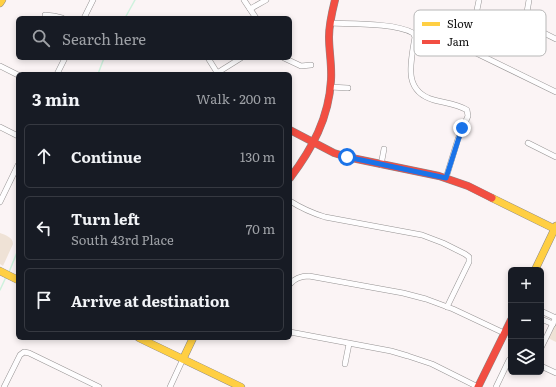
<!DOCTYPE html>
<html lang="en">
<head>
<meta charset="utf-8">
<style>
	:root { --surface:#171b24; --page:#242831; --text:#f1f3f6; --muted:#9ea1a6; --line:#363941 }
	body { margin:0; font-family:Literata,serif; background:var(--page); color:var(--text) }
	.controls { position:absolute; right:12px; bottom:12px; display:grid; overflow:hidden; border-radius:6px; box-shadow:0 2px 6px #0003 }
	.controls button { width:36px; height:36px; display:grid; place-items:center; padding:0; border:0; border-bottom:1px solid var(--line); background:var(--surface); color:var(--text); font:20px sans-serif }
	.stop { position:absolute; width:12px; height:12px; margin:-9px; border:3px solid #1a73e8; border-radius:50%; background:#fff }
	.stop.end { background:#1a73e8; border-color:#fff; box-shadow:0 1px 4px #0008 }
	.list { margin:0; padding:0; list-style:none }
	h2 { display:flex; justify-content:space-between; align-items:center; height:52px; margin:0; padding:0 16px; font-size:17px }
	h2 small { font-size:13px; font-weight:400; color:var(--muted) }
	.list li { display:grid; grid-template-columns:26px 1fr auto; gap:12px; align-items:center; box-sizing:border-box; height:64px; margin:0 8px 8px; padding:0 8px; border:1px solid var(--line); border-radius:6px }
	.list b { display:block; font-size:15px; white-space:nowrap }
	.list p { margin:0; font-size:13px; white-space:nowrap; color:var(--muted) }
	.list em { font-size:13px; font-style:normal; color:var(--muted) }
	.icon { flex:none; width:22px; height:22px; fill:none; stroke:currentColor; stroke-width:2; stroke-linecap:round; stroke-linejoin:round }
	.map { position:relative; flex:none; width:556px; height:387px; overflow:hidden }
	.search { position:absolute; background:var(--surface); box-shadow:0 2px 6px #0003; left:16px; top:16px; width:276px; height:44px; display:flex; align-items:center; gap:10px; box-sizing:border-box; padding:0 14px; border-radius:6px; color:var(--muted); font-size:15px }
	.panel { position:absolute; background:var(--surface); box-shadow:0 2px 6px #0003; left:16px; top:72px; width:276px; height:268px; border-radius:6px }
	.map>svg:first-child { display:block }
	.green { fill:#efe2d6 }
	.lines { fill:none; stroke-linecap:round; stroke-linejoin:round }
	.stream { stroke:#cef2dd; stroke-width:1.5 }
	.street-casing { stroke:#959292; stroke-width:6 }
	.slow-casing { stroke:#8b8889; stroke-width:8 }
	.jam-casing { stroke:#8b8889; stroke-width:8 }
	.street { stroke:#fefdfe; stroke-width:5 }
	.slow { stroke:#ffcf43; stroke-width:7 }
	.jam { stroke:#f24e42; stroke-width:7 }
	.route { stroke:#1a73e8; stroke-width:5 }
	.key { fill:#fff; stroke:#b7b7b7; stroke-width:1 }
	.key-label { font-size:11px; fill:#0e0e0e }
</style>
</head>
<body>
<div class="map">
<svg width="556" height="387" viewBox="0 0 556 387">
	<rect width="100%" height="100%" fill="#fbf4f5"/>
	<g class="green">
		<path d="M0,233C5,235 13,237 13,244L3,266L0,264Z"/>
		<path d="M556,317V342L546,337Z"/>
	</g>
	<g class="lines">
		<g class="stream">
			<path d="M125,18L135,0"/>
			<path d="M98,74L104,58"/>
			<path d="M9,272L18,250"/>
			<path d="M0,290L6,277"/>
		</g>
		<defs>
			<g id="street">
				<path d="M244,0L256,18"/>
				<path d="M479,0L470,44V49L474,52L556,92"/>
				<path d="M529,0L526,18V24L556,39"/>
				<path d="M250,9L266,0"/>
				<path d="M45,15L54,16L62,18"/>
				<path d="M84,18L93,0"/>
				<path d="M330,23C351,24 396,23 413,33L415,37C411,62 402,91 434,100C445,103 457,104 467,110L468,116L458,139L446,178"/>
				<path d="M208,58L218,74"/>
				<path d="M284,58L301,66L311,65"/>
				<path d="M0,66L18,75"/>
				<path d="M217,73L241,58"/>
				<path d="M57,74L65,58"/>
				<path d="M330,87L348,88"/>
				<path d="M0,127L18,136"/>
				<path d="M528,143L556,157"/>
				<path d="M381,165L384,149"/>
				<path d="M290,201C301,208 312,213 325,217L422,235L443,243L465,254L469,257V262L447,307"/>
				<path d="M0,202L18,165"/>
				<path d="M290,284C295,278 301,276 309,276L403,293L426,299L453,309L504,333"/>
				<path d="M541,311L556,318"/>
				<path d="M541,319L553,324"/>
				<path d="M290,332L391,351L408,356L432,364L478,387"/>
				<path d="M541,348L556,317"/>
				<path d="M345,364L349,344"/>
				<path d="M541,366L556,373"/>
				<path d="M4,387L20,355L24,352L29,353L99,387"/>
				<path d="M170,387L183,359"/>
				<path d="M496,387L509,360L511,358"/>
			</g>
			<g id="slow">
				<path d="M0,3L2,0"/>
				<path d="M492,198L555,229"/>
				<path d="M535,270L556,226"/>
				<path d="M0,271L18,280"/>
				<path d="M139,338L241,387"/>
				<path d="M183,359L193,338"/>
			</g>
			<g id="jam">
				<path d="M290,130L334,153L347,157L439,176L468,186L492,198"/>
				<path d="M290,178C312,149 329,118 331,80C332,65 329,51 329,37C329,24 332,12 335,0"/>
				<path d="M478,387L511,320"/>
			</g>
		</defs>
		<use href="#street" class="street-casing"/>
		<use href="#slow" class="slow-casing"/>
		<use href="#jam" class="jam-casing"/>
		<use href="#street" class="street"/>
		<use href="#slow" class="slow"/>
		<use href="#jam" class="jam"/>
	</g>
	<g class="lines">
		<path class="route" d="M347,157L446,178L462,128"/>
	</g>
	<rect x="414" y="10" width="132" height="46" rx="6" class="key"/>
	<rect x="422" y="22" width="18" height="4" fill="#ffcf43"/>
	<rect x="422" y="40" width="18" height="4" fill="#f24e42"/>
	<g class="key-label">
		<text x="447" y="28">Slow</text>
		<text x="447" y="46">Jam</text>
	</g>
</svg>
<div class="controls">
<button>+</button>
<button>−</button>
<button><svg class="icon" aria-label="layers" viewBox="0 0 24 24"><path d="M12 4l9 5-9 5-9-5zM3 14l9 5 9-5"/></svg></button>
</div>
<div class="stop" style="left:347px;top:157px"></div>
<div class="stop end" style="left:462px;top:128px"></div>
<div class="search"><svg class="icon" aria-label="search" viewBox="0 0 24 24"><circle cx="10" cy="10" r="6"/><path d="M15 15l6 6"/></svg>Search here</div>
<section class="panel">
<h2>3 min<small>Walk · 200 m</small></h2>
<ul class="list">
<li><svg class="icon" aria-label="ahead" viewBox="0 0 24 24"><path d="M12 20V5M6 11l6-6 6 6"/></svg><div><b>Continue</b></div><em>130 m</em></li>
<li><svg class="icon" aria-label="left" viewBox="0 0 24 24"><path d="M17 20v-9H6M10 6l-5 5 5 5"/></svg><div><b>Turn left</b><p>South 43rd Place</p></div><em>70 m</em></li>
<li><svg class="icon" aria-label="arrive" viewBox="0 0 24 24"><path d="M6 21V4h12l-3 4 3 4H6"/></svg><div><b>Arrive at destination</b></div></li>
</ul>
</section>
</div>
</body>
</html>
